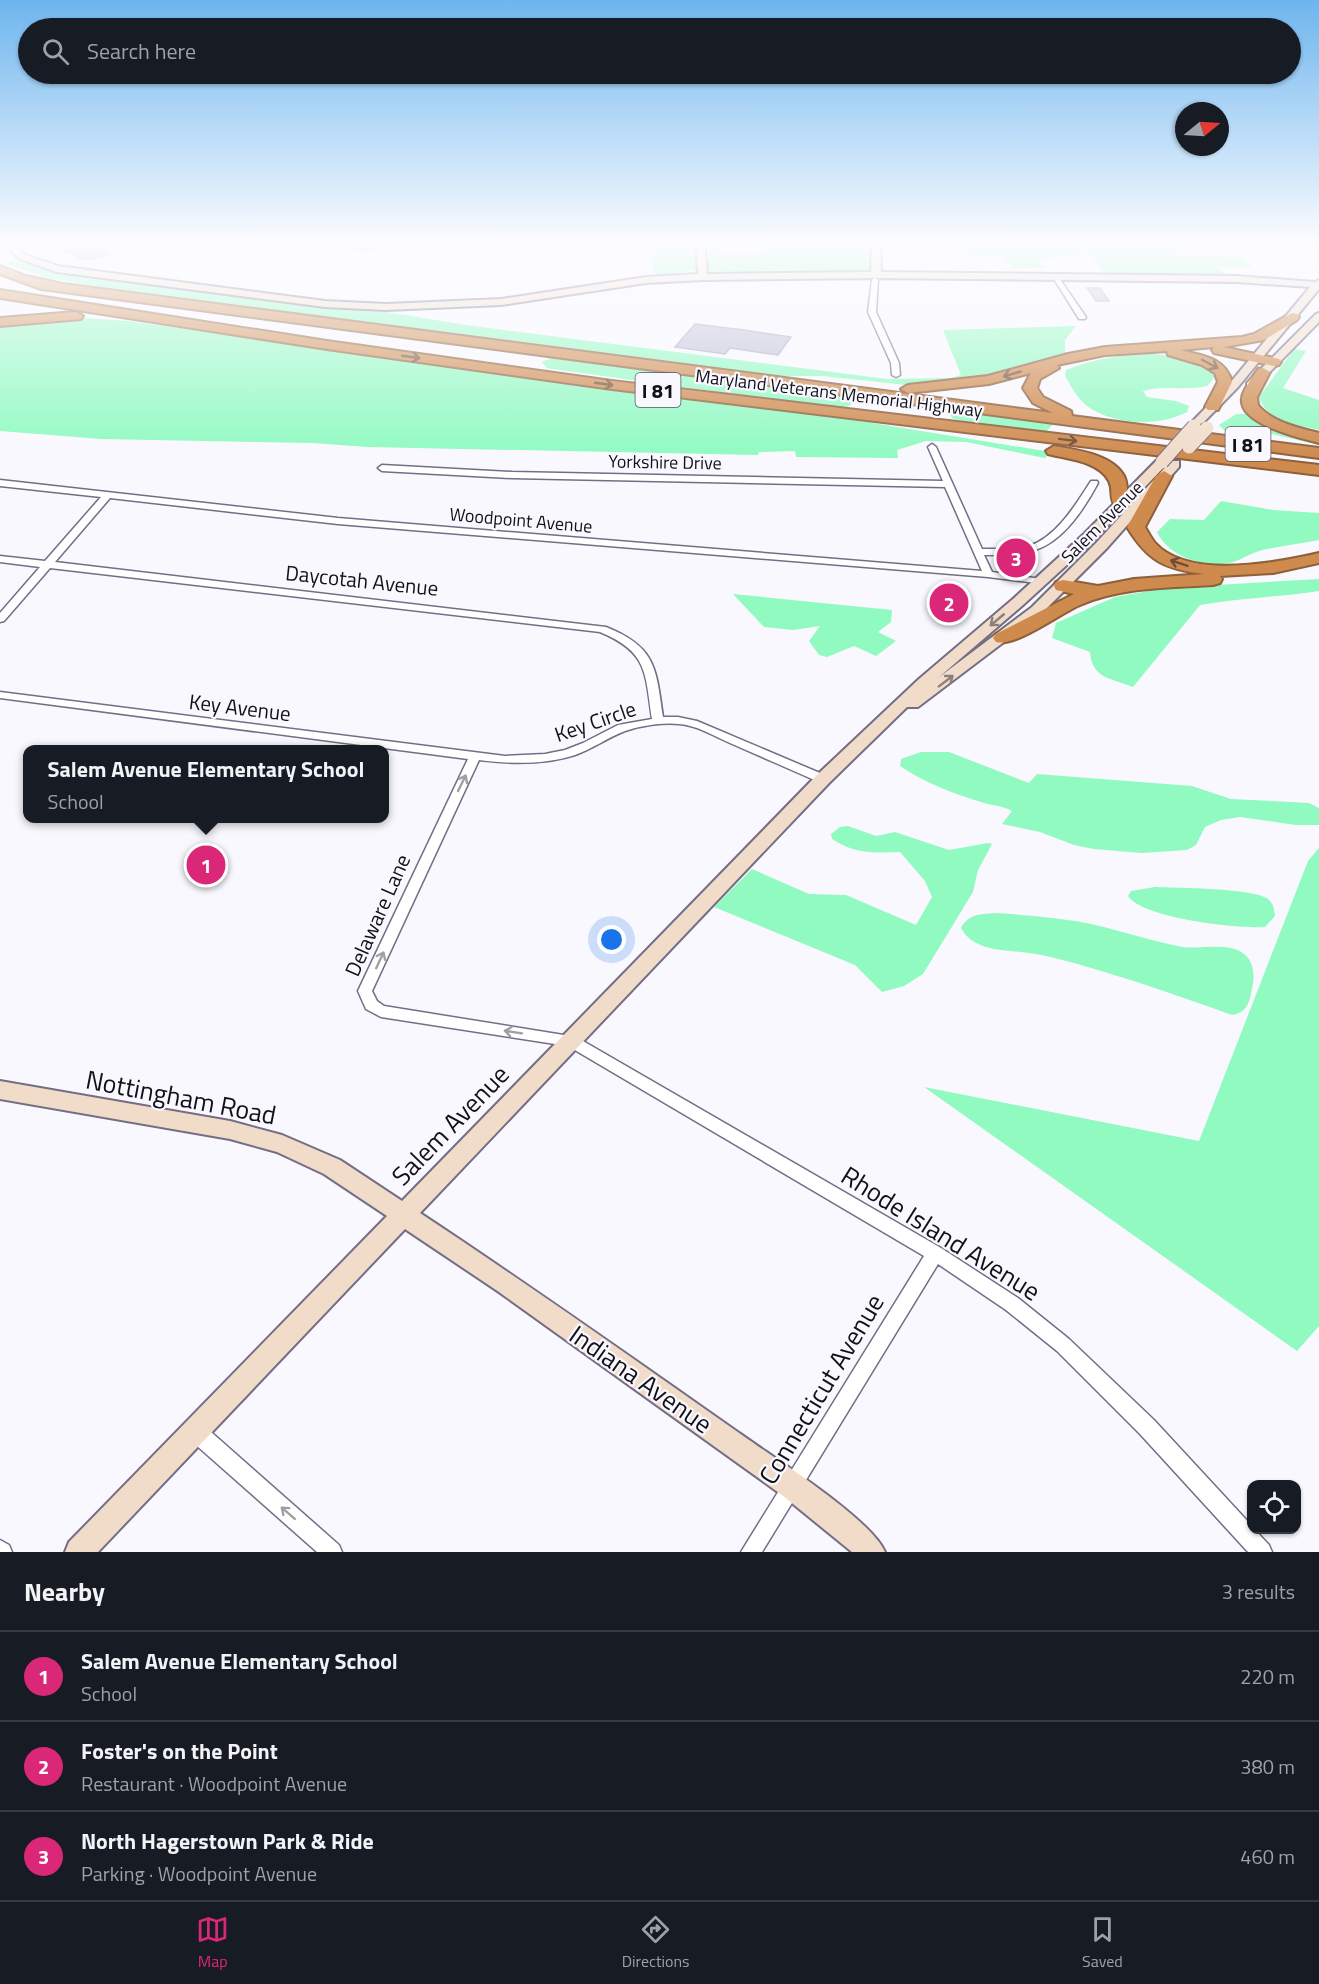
<!DOCTYPE html>
<html lang="en">
<head>
<meta charset="utf-8">
<style>
	:root { --surface:#171b24; --page:#20242c; --text:#f1f3f6; --muted:#9ea1a6; --line:#363941; --accent:#db2777 }
	body { margin:0; font-family:"Titillium Web",sans-serif; background:var(--page); color:var(--text) }
	.controls { position:absolute; right:18px; bottom:18px; display:grid; overflow:hidden; border-radius:12px; box-shadow:0 2px 4px #0004 }
	.controls button { width:54px; height:54px; display:grid; place-items:center; padding:0; border:0; border-bottom:2px solid var(--line); background:var(--surface); color:var(--text); font:30px sans-serif }
	.compass { position:absolute; left:1175px; top:102px; width:54px; height:54px; border-radius:50%; background:var(--surface); box-shadow:0 2px 4px #0004; rotate:72deg }
	.you { position:absolute; left:612px; top:940px; width:21px; height:21px; margin:-15px; border:4px solid #fff; border-radius:50%; background:#1a73e8; box-shadow:0 0 0 9px #1a73e833 }
	.badge { display:grid; place-items:center; width:39px; height:39px; border-radius:50%; background:var(--accent); color:#fff; font-size:20px; font-weight:700 }
	.pin { position:absolute; translate:-50% -50%; border:3px solid #fff; box-shadow:0 2px 6px #0006 }
	.popup { position:absolute; left:23px; top:745px; width:366px; height:78px; box-sizing:border-box; display:grid; place-content:center; border-radius:12px; background:var(--surface); filter:drop-shadow(0 2px 4px #0005); font-size:20px; white-space:nowrap; color:var(--muted) }
	.popup b { font-size:22px; color:var(--text) }
	.popup::after { content:''; position:absolute; left:50%; top:100%; margin-left:-12px; border:12px solid transparent; border-top-color:var(--surface) }
	.list { margin:0; padding:0; list-style:none }
	h2 { display:flex; justify-content:space-between; align-items:center; height:78px; margin:0; padding:0 24px; font-size:26px }
	h2 small { font-size:20px; font-weight:400; color:var(--muted) }
	.list li { display:grid; grid-template-columns:39px 1fr auto; gap:18px; align-items:center; box-sizing:border-box; height:90px; padding:0 24px; border-top:2px solid var(--line) }
	.list b { display:block; font-size:22px; white-space:nowrap }
	.list p { margin:0; font-size:20px; white-space:nowrap; color:var(--muted) }
	.list em { font-size:20px; font-style:normal; color:var(--muted) }
	.icon { flex:none; width:33px; height:33px; fill:none; stroke:currentColor; stroke-width:2; stroke-linecap:round; stroke-linejoin:round }
	.map { position:relative; flex:none; width:1319px; height:1552px; overflow:hidden }
	.search { position:absolute; background:var(--surface); box-shadow:0 2px 4px #0004; left:18px; right:18px; top:18px; height:66px; display:flex; align-items:center; gap:15px; box-sizing:border-box; padding:0 21px; border-radius:33px; color:var(--muted); font-size:22px }
	.sheet { height:348px; background:var(--surface) }
	nav { display:flex; justify-content:space-around; align-items:center; box-sizing:border-box; height:84px; border-top:2px solid var(--line); background:var(--surface); font-size:16px; color:var(--muted) }
	nav a { display:grid; justify-items:center; gap:3px }
	nav .on { color:var(--accent) }
	.map>svg:first-child { display:block }
	.green { fill:#90fac1 }
	.building { fill:#c0bed8; stroke:#a9a7c1; stroke-width:1.5 }
	.lines { fill:none; stroke-linecap:round; stroke-linejoin:round }
	.street-casing { stroke:#736e86; stroke-width:3 }
	.secondary-casing { stroke:#736e86; stroke-width:4 }
	.highway-casing { stroke:#8d5f3b; stroke-width:4 }
	.street { fill:#fff; fill-rule:evenodd }
	.secondary { fill:#f1dcca; fill-rule:evenodd }
	.highway { fill:#cf8a4e; fill-rule:evenodd }
	.secondary-bridge-casing { stroke:#736e86; stroke-width:15; stroke-linecap:butt }
	.secondary-bridge { stroke:#f1dcca; stroke-width:13 }
	.oneway { stroke:#704d34 }
	.oneway2 { stroke:#8d807a }
	.oneway3 { stroke:#a09fa3 }
	.labels { text-anchor:middle; dominant-baseline:central; stroke-width:4.5; stroke-linejoin:round; paint-order:stroke }
	.far-street-label { font-size:18px; fill:#121019; stroke:#f9f8fe }
	.shield { fill:#f9f8fe; stroke:#57565e; stroke-width:1.5 }
	.shield-label { font-size:20px; font-weight:bold; fill:#121019 }
	.street-label { font-size:21px; fill:#121019; stroke:#f9f8fe }
	.near-street-label { font-size:26px; fill:#121019; stroke:#f9f8fe }
</style>
</head>
<body>
<div class="map">
<svg width="1319" height="1552" viewBox="0 0 1319 1552">
	<rect width="100%" height="100%" fill="#f9f8fe"/>
	<g class="green">
		<path d="M610,241H713L720,254L768,252L770,241H877L879,267L864,274L691,271L656,275L650,260L657,248Z"/>
		<path d="M941,241H1099L1104,245H1171L1179,255L1243,257L1252,267H1218L1224,273L1273,279L1106,275L1089,253L1039,260L1043,268H1012L1002,256H972Z"/>
		<path d="M11,261L26,263L78,276L374,310L466,325L887,379L951,378L961,375L943,330L1076,326L1065,340V353L981,377L906,385L823,376H784L709,368L101,287L49,278L4,263Z"/>
		<path d="M85,318L128,321L842,418L1051,452L1045,458L966,442L926,441L897,450L898,458L796,457L795,451L759,452L758,455L368,447L312,443L101,439L0,431V324L37,320Z"/>
		<path d="M1294,349L1306,351L1283,388L1319,400V430C1297,425 1266,421 1259,397Z"/>
		<path d="M1147,353C1167,356 1205,356 1215,377L1207,386C1185,391 1163,385 1143,391L1147,397L1176,401L1189,406L1187,412C1159,427 1113,425 1087,406C1077,398 1071,386 1065,376L1066,370C1090,360 1120,355 1147,353Z"/>
		<path d="M552,358L852,397L856,400L849,406L835,408L560,370L547,368L542,362Z"/>
		<path d="M961,409L1052,422L1053,424L1047,431L965,422L952,418L949,412Z"/>
		<path d="M1236,414H1251L1319,441V445L1255,430L1226,432L1219,425Z"/>
		<path d="M1221,501L1273,510L1319,513V540C1299,544 1279,546 1259,551C1250,554 1242,559 1233,562C1207,569 1169,558 1157,532L1170,519L1204,520Z"/>
		<path d="M1319,579V591C1279,597 1239,598 1200,605L1133,687C1111,678 1092,679 1090,652L1052,638L1056,623L1115,597L1165,588Z"/>
		<path d="M733,594L892,610L891,622L878,632L896,641L876,656L854,646L827,657L819,655L809,641L820,626L793,630L764,627Z"/>
		<path d="M921,752H949L1029,783L1037,774L1192,786L1231,799L1309,803L1319,808V825H1296L1240,817L1221,820L1205,827L1196,845L1187,850L1141,853L1094,849L1074,845L1040,832L1002,824L1012,811C1002,805 992,806 981,802C954,794 923,782 900,766L901,759Z"/>
		<path d="M848,826L876,836L895,832L949,850L988,843L992,844L978,870L973,892L923,974L904,986L882,992L855,965L714,907L752,869L809,894L846,895L916,925L932,897L925,881L900,852C875,853 854,854 832,839L831,834L840,827Z"/>
		<path d="M1319,848V1326L1297,1351L924,1087L1199,1141L1308,861Z"/>
		<path d="M1155,887C1177,888 1253,888 1268,899C1274,904 1274,909 1275,916L1265,927C1238,929 1142,918 1128,896L1131,891Z"/>
		<path d="M998,913C1024,915 1049,917 1075,921C1111,927 1146,940 1182,947C1202,950 1234,940 1248,958C1257,970 1253,986 1250,998C1247,1009 1242,1013 1232,1015C1188,999 1145,984 1101,971C1075,963 1048,955 1021,952C999,950 972,949 961,928C969,913 982,914 998,913Z"/>
	</g>
	<g class="building">
		<path d="M44,241H82L110,254L89,260L80,258Z"/>
		<path d="M354,241H391L365,252L341,246Z"/>
		<path d="M1087,288H1100L1109,301H1096Z"/>
		<path d="M695,324L744,330L791,337L778,355L730,348L725,354L675,347Z"/>
		<path d="M940,591L951,592V597L964,598L963,612L930,609L931,592Z"/>
	</g>
	<g class="lines">
		<defs>
			<g id="street">
				<path d="M875,278L878,280L876,312L899,363L900,375L896,377L892,375L891,363L868,312L872,280Z"/>
				<path d="M1055,278H1059L1086,317L1085,319H1079L1054,279Z"/>
				<path d="M932,444L936,447L982,549C997,549 1014,550 1029,546C1057,537 1076,504 1091,481H1097L1098,483C1085,507 1064,541 1035,550C1019,555 1001,555 984,555L992,572L1041,579L1046,582L1045,584L988,577L338,524L110,498L55,562L606,627C656,647 656,668 663,717H678L697,721L827,776L829,779L827,782H819C789,769 760,756 730,743C714,736 696,725 679,724C663,722 640,726 625,731C607,738 592,749 575,755C544,765 511,764 479,760L372,991L377,1001L384,1006L576,1037L941,1248L1018,1298L1069,1339L1154,1420L1252,1526V1530H1255L1269,1545L1272,1552H1248L1140,1434L1057,1351L1006,1310L938,1264L762,1552H741L924,1256L568,1046L381,1017L366,1009L358,991L468,759L0,698V692L505,756L545,754L565,750L583,743L618,725L652,719C645,672 648,652 600,632L50,568L4,621L0,622V613L40,567L0,562V556L45,561L101,497L0,486V480L338,518L982,571L945,487L512,478L382,471L378,468L382,465L512,472L943,481L928,447Z"/>
				<path d="M195,1422L202,1424L339,1545L342,1552H317L188,1438L186,1431L188,1424Z"/>
				<path d="M0,1540L9,1545L12,1552H0Z"/>
			</g>
			<g id="secondary">
				<path d="M2,241H10L25,255L58,266L325,301L386,304L501,299L646,277L698,274L696,241H704L707,274L871,272L872,241H880L881,272L1236,276L1315,282L1319,280V289L1238,387L1198,428L1194,429L1188,426L1190,424L1230,383L1310,287L1236,282L876,278L703,280L646,283L501,305L386,310L325,307L57,272L18,258Z"/>
				<path d="M1319,313V322L1255,387H1247V383L1316,314Z"/>
				<path d="M1162,458L1166,459V465L1094,540L1023,605L938,678L1032,607L1097,542L1171,461H1179V467L1107,548L1042,613L918,707H907L829,783L420,1213C529,1285 635,1360 742,1435C774,1458 871,1519 885,1552H852L782,1495L499,1292L405,1229L98,1552H65L69,1542L387,1216L324,1174L277,1152L230,1139L0,1099V1081L230,1121L282,1135L340,1160L402,1201L817,775L919,679L1013,599L1084,534L1158,459Z"/>
			</g>
			<g id="highway">
				<path d="M0,266L26,276L63,284L1053,413L1033,403L1023,388L1031,373L989,384L908,393L901,389L908,385L988,376L1068,354L1105,347L1242,337L1254,334L1292,313L1297,314L1299,317L1297,320L1264,340L1223,347L1279,359L1281,362L1279,365L1274,366L1214,353L1212,350L1214,347L1180,350C1203,356 1225,357 1232,382L1218,410H1208L1205,407L1218,382L1215,373L1202,365L1168,355L1167,351L1105,355L1057,365L1059,368L1040,379L1037,388L1043,397L1071,411L1072,416L1319,448V458L41,289L0,274Z"/>
				<path d="M0,290L327,341L612,381L1319,465V475L612,389L327,349L0,298Z"/>
				<path d="M76,312L83,316L81,319L0,326V318Z"/>
				<path d="M1263,368L1270,372L1257,397L1258,405C1271,422 1299,428 1319,433V443C1300,438 1238,424 1242,398C1243,389 1253,377 1258,369Z"/>
				<path d="M1054,446C1076,450 1112,454 1124,476C1129,486 1125,495 1131,504L1128,508H1116C1108,496 1114,491 1109,481C1099,461 1067,459 1048,454L1046,451Z"/>
				<path d="M1164,471L1172,476L1145,527C1148,532 1151,538 1155,543C1189,580 1276,563 1319,553V563L1273,573L1220,576L1222,579L1220,583L1213,585C1169,588 1121,587 1080,605C1059,614 1016,647 996,642L993,638L996,634L1074,594L1056,590L1054,586L1056,582L1063,580L1098,586L1134,579L1204,574C1164,569 1148,561 1127,527L1156,476Z"/>
			</g>
		</defs>
		<use href="#street" class="street-casing"/>
		<use href="#secondary" class="secondary-casing"/>
		<use href="#highway" class="highway-casing"/>
		<use href="#street" class="street"/>
		<use href="#secondary" class="secondary"/>
		<use href="#highway" class="highway"/>
		<defs>
			<g id="secondary-bridge">
				<path d="M1189,447L1207,428"/>
				<path d="M1162,462L1194,426"/>
			</g>
		</defs>
		<use href="#secondary-bridge" class="secondary-bridge-casing"/>
		<use href="#secondary-bridge" class="secondary-bridge"/>
	</g>
	<defs><path id="oneway-shaft" d="M-6 0H5M1.5-3L5.5 0L1.5 3" fill="none" stroke-width="1.6" stroke-linecap="round" stroke-linejoin="round" transform="scale(1.5)"/></defs>
	<g class="oneway">
		<use href="#oneway-shaft" transform="translate(411 357) rotate(8)"/>
		<use href="#oneway-shaft" transform="translate(1210 364) rotate(28)"/>
		<use href="#oneway-shaft" transform="translate(1012 374) rotate(164)"/>
		<use href="#oneway-shaft" transform="translate(604 384) rotate(8)"/>
		<use href="#oneway-shaft" transform="translate(1068 440) rotate(7)"/>
		<use href="#oneway-shaft" transform="translate(1179 563) rotate(-162)"/>
	</g>
	<g class="oneway2">
		<use href="#oneway-shaft" transform="translate(997 620) rotate(140)"/>
		<use href="#oneway-shaft" transform="translate(946 681) rotate(-37)"/>
	</g>
	<g class="oneway3">
		<use href="#oneway-shaft" transform="translate(462 783) rotate(-64)"/>
		<use href="#oneway-shaft" transform="translate(380 960) rotate(-65)"/>
		<use href="#oneway-shaft" transform="translate(513 1032) rotate(-171)"/>
		<use href="#oneway-shaft" transform="translate(288 1513) rotate(-139)"/>
	</g>
	<linearGradient id="sky" x2="0" y2="1"><stop stop-color="#6db5ee"/><stop offset="0.53" stop-color="#fcfcff"/><stop offset="1" stop-color="#fcfcff" stop-opacity="0"/></linearGradient>
	<rect width="1319" height="458" fill="url(#sky)"/>
	<g class="labels">
		<g class="far-street-label">
			<text transform="translate(839 393) rotate(7)">Maryland Veterans Memorial Highway</text>
			<text transform="translate(665 462) rotate(1)">Yorkshire Drive</text>
			<text transform="translate(521 520) rotate(5)">Woodpoint Avenue</text>
			<text transform="translate(1102 522) rotate(-45)">Salem Avenue</text>
		</g>
		<g class="shield">
			<rect x="635.5" y="373" width="45" height="34" rx="4.5"/>
			<rect x="1225.5" y="427" width="45" height="34" rx="4.5"/>
		</g>
		<g class="shield-label">
			<text x="658" y="390">I 81</text>
			<text x="1248" y="444">I 81</text>
		</g>
		<g class="street-label">
			<text transform="translate(362 580) rotate(6)">Daycotah Avenue</text>
			<text transform="translate(240 707) rotate(7)">Key Avenue</text>
			<text transform="translate(595 721) rotate(-19)">Key Circle</text>
			<text transform="translate(377 915) rotate(-66)">Delaware Lane</text>
		</g>
		<g class="near-street-label">
			<text transform="translate(181 1097) rotate(11)">Nottingham Road</text>
			<text transform="translate(450 1125) rotate(-46)">Salem Avenue</text>
			<text transform="translate(941 1233) rotate(32)">Rhode Island Avenue</text>
			<text transform="translate(641 1379) rotate(35)">Indiana Avenue</text>
			<text transform="translate(821 1389) rotate(-59)">Connecticut Avenue</text>
		</g>
	</g>
</svg>
<div class="controls">
<button><svg class="icon" aria-label="locate" viewBox="0 0 24 24"><circle cx="12" cy="12" r="6"/><path d="M12 2v4M12 18v4M2 12h4M18 12h4"/></svg></button>
</div>
<svg class="compass" viewBox="-18 -18 36 36"><path d="M0-13l5 13h-10z" fill="#e53935"/><path d="M0 13l5-13h-10z" fill="#9ea1a6"/></svg>
<div class="you"></div>
<div class="pin badge" style="left:206px;top:865px">1</div>
<div class="popup"><b>Salem Avenue Elementary School</b>School</div>
<div class="pin badge" style="left:949px;top:603px">2</div>
<div class="pin badge" style="left:1016px;top:558px">3</div>
<div class="search"><svg class="icon" aria-label="search" viewBox="0 0 24 24"><circle cx="10" cy="10" r="6"/><path d="M15 15l6 6"/></svg>Search here</div>
</div>
<section class="sheet">
<h2>Nearby<small>3 results</small></h2>
<ul class="list">
<li><span class="badge">1</span><div><b>Salem Avenue Elementary School</b><p>School</p></div><em>220 m</em></li>
<li><span class="badge">2</span><div><b>Foster's on the Point</b><p>Restaurant · Woodpoint Avenue</p></div><em>380 m</em></li>
<li><span class="badge">3</span><div><b>North Hagerstown Park &amp; Ride</b><p>Parking · Woodpoint Avenue</p></div><em>460 m</em></li>
</ul>
</section>
<nav>
<a class="on"><svg class="icon" aria-label="map" viewBox="0 0 24 24"><path d="M3 6l6-2 6 2 6-2v14l-6 2-6-2-6 2zM9 4v14M15 6v14"/></svg>Map</a>
<a><svg class="icon" aria-label="directions" viewBox="0 0 24 24"><path d="M12 3l9 9-9 9-9-9zM9 14v-3h6M13 9l2 2-2 2"/></svg>Directions</a>
<a><svg class="icon" aria-label="saved" viewBox="0 0 24 24"><path d="M7 4h10v16l-5-4-5 4z"/></svg>Saved</a>
</nav>
</body>
</html>
